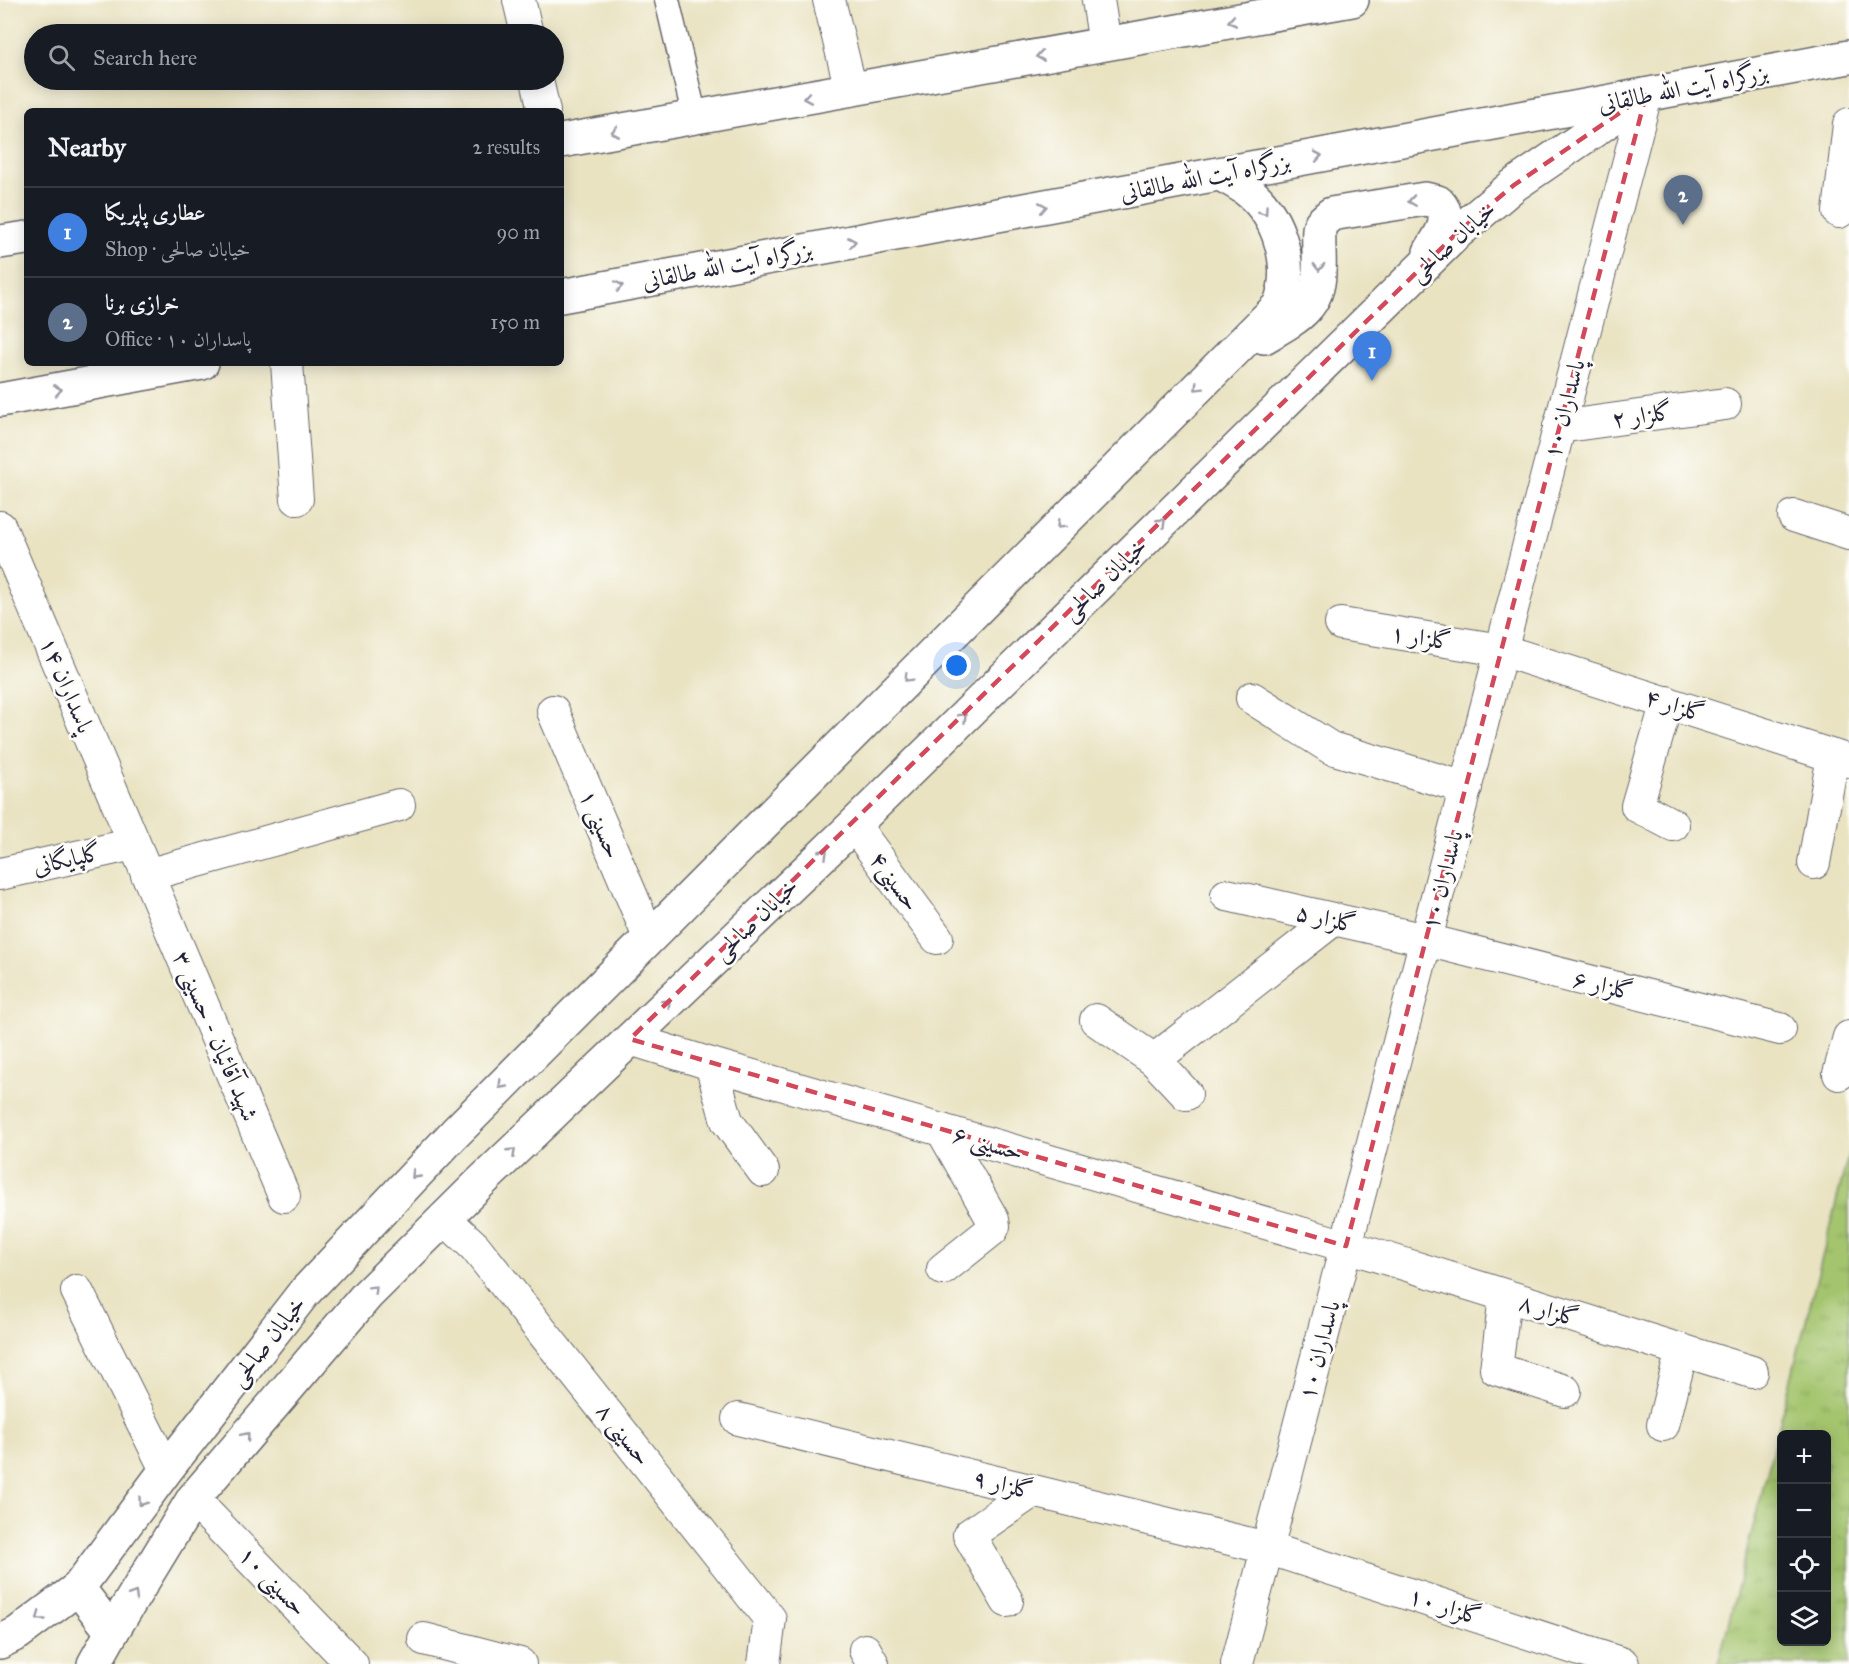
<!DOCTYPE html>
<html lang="en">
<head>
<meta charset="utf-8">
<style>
	:root { --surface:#171b24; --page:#20242c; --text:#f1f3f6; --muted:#9ea1a6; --line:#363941; --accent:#d1495b }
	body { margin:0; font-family:"IM FELL Great Primer",Amiri,serif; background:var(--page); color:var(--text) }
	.controls { position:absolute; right:18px; bottom:18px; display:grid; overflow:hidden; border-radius:9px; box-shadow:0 3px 15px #0003 }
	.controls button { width:54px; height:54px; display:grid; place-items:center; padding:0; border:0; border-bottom:2px solid var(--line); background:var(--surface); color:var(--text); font:30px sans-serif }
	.you { position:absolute; left:957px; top:666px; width:21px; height:21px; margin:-15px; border:4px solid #fff; border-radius:50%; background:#1a73e8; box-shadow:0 0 0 9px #1a73e833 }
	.badge { display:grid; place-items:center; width:39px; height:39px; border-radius:50%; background:var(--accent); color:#fff; font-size:20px; font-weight:700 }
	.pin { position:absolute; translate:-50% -50px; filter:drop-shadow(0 2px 3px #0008) }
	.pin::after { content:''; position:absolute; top:32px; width:21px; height:18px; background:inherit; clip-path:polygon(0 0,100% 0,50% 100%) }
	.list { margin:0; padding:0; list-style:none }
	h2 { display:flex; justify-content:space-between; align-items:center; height:78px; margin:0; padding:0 24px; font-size:26px }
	h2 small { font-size:20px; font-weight:400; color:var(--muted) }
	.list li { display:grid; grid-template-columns:39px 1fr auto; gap:18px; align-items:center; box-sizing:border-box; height:90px; padding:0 24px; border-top:2px solid var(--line) }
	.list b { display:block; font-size:22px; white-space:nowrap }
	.list p { margin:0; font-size:20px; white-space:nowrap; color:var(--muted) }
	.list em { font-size:20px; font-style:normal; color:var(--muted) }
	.icon { flex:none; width:33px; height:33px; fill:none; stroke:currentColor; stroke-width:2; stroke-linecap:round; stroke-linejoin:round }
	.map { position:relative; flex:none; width:1849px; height:1664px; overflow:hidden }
	.search { position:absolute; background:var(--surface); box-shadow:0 3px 15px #0003; left:24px; top:24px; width:540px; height:66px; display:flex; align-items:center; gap:15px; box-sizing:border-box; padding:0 21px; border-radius:33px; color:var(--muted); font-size:22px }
	.panel { position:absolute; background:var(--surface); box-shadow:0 3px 15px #0003; left:24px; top:108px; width:540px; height:258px; border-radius:9px }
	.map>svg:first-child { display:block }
	.grass { fill:url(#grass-tufts); stroke:#637454; stroke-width:1.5; fill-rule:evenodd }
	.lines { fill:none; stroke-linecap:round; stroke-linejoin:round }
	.pedestrian-casing { stroke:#68666a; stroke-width:27 }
	.minor-casing { stroke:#68666a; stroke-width:34 }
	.secondary-casing { stroke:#68666a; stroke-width:36 }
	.trunk-casing { stroke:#68666a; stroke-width:36 }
	.pedestrian { stroke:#fff; stroke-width:24 }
	.minor { stroke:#fff; stroke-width:32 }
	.secondary { stroke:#fff; stroke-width:33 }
	.trunk { stroke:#fff; stroke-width:33 }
	.oneway { stroke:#9c9ca7 }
	.marked { fill:none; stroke:#d1495b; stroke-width:4.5; stroke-dasharray:12 8; stroke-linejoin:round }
	.labels { text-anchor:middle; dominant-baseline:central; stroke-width:5; stroke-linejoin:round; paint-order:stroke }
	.street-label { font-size:24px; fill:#22223b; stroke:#fdfcf7 }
</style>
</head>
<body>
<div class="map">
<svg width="1849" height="1664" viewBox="0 0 1849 1664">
	<defs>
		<pattern id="grass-tufts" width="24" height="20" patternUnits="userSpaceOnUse" patternTransform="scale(1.5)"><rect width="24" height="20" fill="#a4c56e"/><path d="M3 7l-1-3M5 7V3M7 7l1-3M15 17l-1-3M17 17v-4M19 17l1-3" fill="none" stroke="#8da960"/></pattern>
	</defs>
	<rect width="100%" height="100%" fill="#fdfcf7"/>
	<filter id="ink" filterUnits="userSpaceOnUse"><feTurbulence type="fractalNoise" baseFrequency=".0167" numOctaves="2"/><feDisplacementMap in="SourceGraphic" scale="12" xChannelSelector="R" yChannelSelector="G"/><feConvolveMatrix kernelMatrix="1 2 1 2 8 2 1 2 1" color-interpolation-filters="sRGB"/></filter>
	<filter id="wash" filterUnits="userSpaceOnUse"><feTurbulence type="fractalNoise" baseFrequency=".008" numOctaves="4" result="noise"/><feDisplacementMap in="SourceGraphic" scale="24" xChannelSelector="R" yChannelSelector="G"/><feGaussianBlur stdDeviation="1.35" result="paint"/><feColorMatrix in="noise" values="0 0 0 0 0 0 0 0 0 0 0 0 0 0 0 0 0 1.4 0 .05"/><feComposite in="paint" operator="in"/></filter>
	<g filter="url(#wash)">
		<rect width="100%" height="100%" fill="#e9e3c2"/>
		<path class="grass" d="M1849,1152V1664H1718ZM1782,1434H1826V1642H1782Z"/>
	</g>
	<g filter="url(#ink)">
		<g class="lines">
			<defs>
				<path id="pedestrian" d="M667,0L695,118"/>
				<g id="minor">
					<path d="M519,0L527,34"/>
					<path d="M829,0L851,90"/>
					<path d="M1098,0L1105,44"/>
					<path d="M537,80L544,111"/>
					<path d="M1839,212L1849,124"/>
					<path d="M287,363L297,499"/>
					<path d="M1559,427L1725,404"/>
					<path d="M1794,516L1849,534"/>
					<path d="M0,527L284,1196"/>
					<path d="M1341,624L1501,650L1849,761"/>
					<path d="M1252,698L1331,748L1466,788"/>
					<path d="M1667,702L1637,806L1673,825"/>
					<path d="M553,711L649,937"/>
					<path d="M854,825L937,938"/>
					<path d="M1814,863L1833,756"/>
					<path d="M0,874L134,844"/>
					<path d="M147,875L399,805"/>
					<path d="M1227,895L1426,940L1780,1029"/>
					<path d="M1096,1020L1154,1060L1186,1094"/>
					<path d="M630,1039L711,1064L1346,1246L1752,1372"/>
					<path d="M1154,1060L1333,920"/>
					<path d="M711,1064L727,1121L763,1171"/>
					<path d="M1839,1074L1849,1037"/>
					<path d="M942,1130L993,1220L994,1226L992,1230L943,1269"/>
					<path d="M444,1218L475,1247L770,1619L764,1664"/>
					<path d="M77,1291L166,1470"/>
					<path d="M1505,1297L1496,1369L1565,1391"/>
					<path d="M738,1419L1267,1548L1623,1664"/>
					<path d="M1663,1425L1682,1350"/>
					<path d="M193,1499L352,1664"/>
					<path d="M1007,1601L969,1535L1033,1491"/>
					<path d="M424,1639L520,1664"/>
					<path d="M865,1650L873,1664"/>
					<path d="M1237,1664L1646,95"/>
				</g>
				<g id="secondary">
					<path d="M1264,337C1292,320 1319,309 1319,272C1320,258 1318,243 1319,229L1321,223L1331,214L1425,199L1438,202C1454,219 1440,235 1430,252"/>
					<path d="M78,1588L112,1632"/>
					<path d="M0,1642L18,1633L78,1588L166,1470L303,1294L455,1133L1279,306C1295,268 1280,217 1248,191C1240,184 1229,179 1220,174"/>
					<path d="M94,1664L112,1632L193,1499L367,1295L480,1183L854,825L1458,232L1514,185L1646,95"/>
				</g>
				<g id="trunk">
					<path d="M561,141L1352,0"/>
					<path d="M0,242L27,238"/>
					<path d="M561,296L1849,57"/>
					<path d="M0,400L202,363"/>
				</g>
			</defs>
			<use href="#pedestrian" class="pedestrian-casing"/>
			<use href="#minor" class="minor-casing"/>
			<use href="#secondary" class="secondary-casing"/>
			<use href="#trunk" class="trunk-casing"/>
			<use href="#pedestrian" class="pedestrian"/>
			<use href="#minor" class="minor"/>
			<use href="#secondary" class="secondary"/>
			<use href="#trunk" class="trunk"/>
		</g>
		<defs><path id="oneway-chevron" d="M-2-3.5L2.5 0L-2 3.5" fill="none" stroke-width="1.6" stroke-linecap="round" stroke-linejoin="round" transform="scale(1.5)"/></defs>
		<g class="oneway">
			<use href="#oneway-chevron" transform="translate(1232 21) rotate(170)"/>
			<use href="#oneway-chevron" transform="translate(1040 56) rotate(170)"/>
			<use href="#oneway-chevron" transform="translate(807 98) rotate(170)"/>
			<use href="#oneway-chevron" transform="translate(615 132) rotate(170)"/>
			<use href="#oneway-chevron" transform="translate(1318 156) rotate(-10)"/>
			<use href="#oneway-chevron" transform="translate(1412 201) rotate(171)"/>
			<use href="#oneway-chevron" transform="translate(1043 207) rotate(-11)"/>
			<use href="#oneway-chevron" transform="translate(1264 211) rotate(55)"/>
			<use href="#oneway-chevron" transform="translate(852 242) rotate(-11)"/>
			<use href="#oneway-chevron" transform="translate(1319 267) rotate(90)"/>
			<use href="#oneway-chevron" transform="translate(619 286) rotate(-11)"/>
			<use href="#oneway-chevron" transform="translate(1198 387) rotate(135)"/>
			<use href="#oneway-chevron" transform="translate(58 390) rotate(-10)"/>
			<use href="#oneway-chevron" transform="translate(1162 522) rotate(-44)"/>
			<use href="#oneway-chevron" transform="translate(1060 525) rotate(135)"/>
			<use href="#oneway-chevron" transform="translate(908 678) rotate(135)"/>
			<use href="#oneway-chevron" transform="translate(963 717) rotate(-44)"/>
			<use href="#oneway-chevron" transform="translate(824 853) rotate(-44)"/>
			<use href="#oneway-chevron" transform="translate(667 1003) rotate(-44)"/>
			<use href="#oneway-chevron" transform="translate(502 1085) rotate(134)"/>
			<use href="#oneway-chevron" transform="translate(512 1152) rotate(-43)"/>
			<use href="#oneway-chevron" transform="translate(415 1175) rotate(134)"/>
			<use href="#oneway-chevron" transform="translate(374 1289) rotate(-45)"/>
			<use href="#oneway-chevron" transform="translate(246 1436) rotate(-50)"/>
			<use href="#oneway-chevron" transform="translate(142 1502) rotate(126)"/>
			<use href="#oneway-chevron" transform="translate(134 1595) rotate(-59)"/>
			<use href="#oneway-chevron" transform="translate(40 1617) rotate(144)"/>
		</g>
	</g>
	<path class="marked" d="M1646,95L1346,1246L630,1039L1458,232L1514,185Z"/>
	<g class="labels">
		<g class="street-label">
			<text transform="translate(1683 88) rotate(-11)">بزرگراه آیت الله طالقانی</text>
			<text transform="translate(1205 177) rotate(-11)">بزرگراه آیت الله طالقانی</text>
			<text transform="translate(1452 241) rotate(-42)">خیابان صالحی</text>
			<text transform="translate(727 265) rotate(-11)">بزرگراه آیت الله طالقانی</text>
			<text transform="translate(1564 409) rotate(-75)">پاسداران ١٠</text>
			<text transform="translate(1642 415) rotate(-8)">گلزار ۲</text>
			<text transform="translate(1104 579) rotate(-44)">خیابان صالحی</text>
			<text transform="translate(1421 637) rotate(9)">گلزار ۱</text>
			<text transform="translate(67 685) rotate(67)">پاسداران ۱۴</text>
			<text transform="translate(1675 705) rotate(18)">گلزار ۴</text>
			<text transform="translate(601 824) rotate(67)">حسینی ۱</text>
			<text transform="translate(67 859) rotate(-13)">گلپایگانی</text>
			<text transform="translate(1442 880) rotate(-75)">پاسداران ١٠</text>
			<text transform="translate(895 881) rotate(54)">حسینی۴</text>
			<text transform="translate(1326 918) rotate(13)">گلزار ۵</text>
			<text transform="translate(755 919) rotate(-44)">خیابان صالحی</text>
			<text transform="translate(1603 985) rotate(14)">گلزار ۶</text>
			<text transform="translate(216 1036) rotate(67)">شهید آقائیان - حسینی ۳</text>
			<text transform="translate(988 1143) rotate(16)">حسینی ۶</text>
			<text transform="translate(1549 1310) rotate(17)">گلزار ۸</text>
			<text transform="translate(267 1341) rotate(-52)">خيابان صالحی</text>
			<text transform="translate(1319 1350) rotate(-75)">پاسداران ١٠</text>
			<text transform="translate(624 1434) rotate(52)">حسینی ۸</text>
			<text transform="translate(1003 1484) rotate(14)">گلزار ٩</text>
			<text transform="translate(273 1581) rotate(46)">حسینی ۱۰</text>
			<text transform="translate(1445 1606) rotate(18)">گلزار ۱۰</text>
		</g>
	</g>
</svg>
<div class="controls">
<button>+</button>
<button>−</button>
<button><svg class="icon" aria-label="locate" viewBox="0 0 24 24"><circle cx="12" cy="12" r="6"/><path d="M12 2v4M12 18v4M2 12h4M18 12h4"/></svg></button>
<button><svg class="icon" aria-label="layers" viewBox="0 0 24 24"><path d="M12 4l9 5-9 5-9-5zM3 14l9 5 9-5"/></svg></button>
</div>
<div class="you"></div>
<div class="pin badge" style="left:1372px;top:381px;background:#3f7fe0">1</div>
<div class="pin badge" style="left:1683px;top:225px;background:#5c6f8a">2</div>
<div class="search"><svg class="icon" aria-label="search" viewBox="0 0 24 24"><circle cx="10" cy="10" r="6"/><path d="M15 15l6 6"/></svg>Search here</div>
<section class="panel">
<h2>Nearby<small>2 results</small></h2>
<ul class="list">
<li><span class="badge" style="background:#3f7fe0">1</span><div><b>عطاری پاپریکا</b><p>Shop · خیابان صالحی</p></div><em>90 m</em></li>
<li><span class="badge" style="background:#5c6f8a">2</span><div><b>خرازی برنا</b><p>Office · پاسداران ١٠</p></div><em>150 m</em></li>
</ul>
</section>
</div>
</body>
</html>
